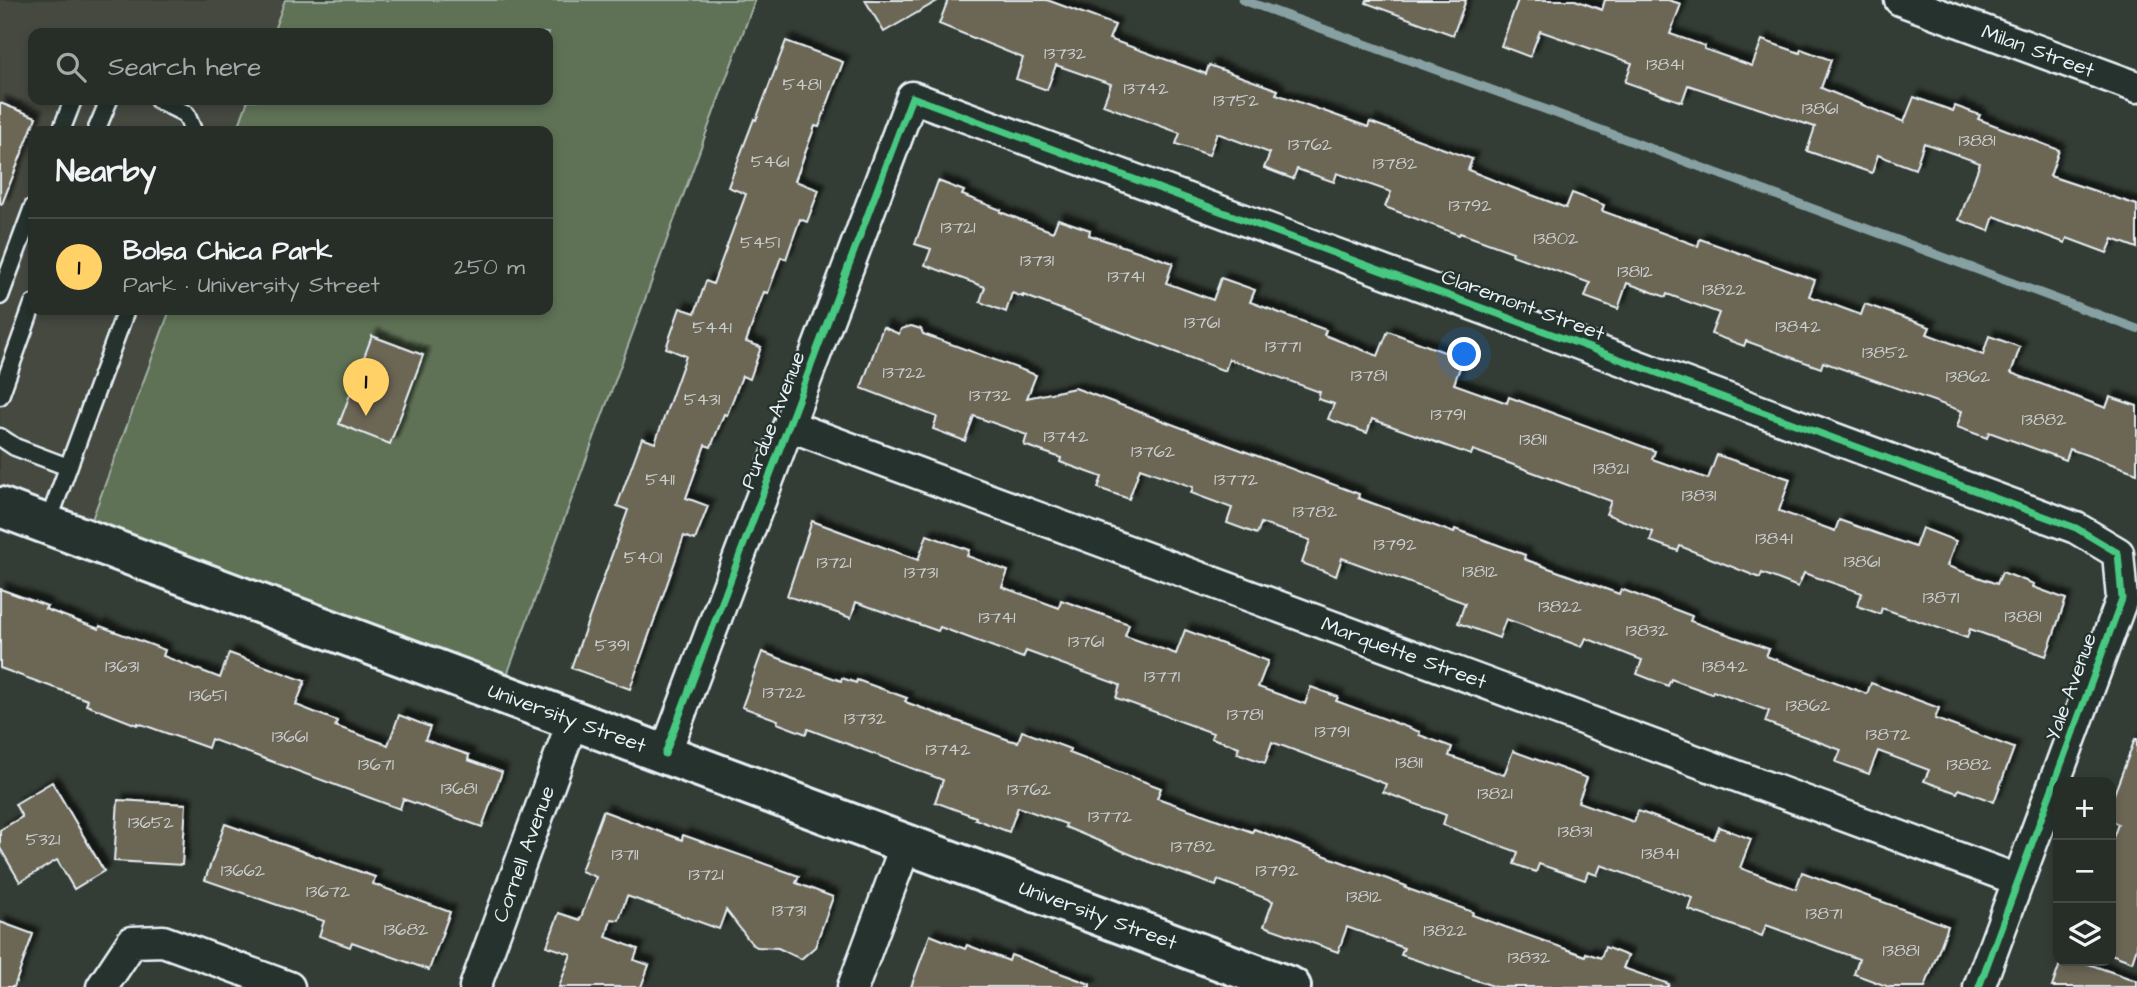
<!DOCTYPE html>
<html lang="en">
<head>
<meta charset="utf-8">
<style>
	:root { --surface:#272e28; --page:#333a34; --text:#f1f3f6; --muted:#a4a8a8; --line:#434a45; --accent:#ffd166 }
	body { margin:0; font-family:"Architects Daughter",sans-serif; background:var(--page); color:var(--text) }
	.controls { position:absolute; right:21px; bottom:21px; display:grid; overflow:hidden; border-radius:14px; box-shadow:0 4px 10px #0003 }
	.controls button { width:63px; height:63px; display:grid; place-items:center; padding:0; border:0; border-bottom:2px solid var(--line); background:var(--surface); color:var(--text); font:35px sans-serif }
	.you { position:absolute; left:1465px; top:355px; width:24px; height:24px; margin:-18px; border:5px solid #fff; border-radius:50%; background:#1a73e8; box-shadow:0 0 0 10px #1a73e833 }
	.badge { display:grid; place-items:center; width:46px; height:46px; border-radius:50%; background:var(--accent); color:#111; font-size:23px; font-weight:700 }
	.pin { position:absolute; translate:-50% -58px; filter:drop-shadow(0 2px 4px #0008) }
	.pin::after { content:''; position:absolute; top:37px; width:24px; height:21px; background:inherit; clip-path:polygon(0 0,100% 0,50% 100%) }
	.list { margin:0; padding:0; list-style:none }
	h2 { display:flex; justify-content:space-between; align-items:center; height:91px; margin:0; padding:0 28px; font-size:30px }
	h2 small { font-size:23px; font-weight:400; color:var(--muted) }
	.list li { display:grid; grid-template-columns:46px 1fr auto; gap:21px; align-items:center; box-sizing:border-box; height:98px; padding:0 28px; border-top:2px solid var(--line) }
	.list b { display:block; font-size:26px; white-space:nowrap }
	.list p { margin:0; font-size:23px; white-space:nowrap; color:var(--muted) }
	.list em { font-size:23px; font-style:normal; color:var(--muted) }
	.icon { flex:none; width:38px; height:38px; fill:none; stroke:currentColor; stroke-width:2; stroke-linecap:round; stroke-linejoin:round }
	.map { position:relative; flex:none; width:2137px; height:987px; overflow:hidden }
	.search { position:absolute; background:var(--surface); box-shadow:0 4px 10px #0003; left:28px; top:28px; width:525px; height:77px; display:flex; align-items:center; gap:18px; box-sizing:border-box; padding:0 24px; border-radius:14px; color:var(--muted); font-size:26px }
	.panel { position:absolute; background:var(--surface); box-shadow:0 4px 10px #0003; left:28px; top:126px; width:525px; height:189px; border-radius:14px }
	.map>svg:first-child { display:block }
	.built { fill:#45493f }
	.green { fill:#5f7256; stroke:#a4b2a7; stroke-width:2 }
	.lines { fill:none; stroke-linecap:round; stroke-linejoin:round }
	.stream { stroke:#87a1a3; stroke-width:9 }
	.building { fill:#6c6655; stroke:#e8f1f8; stroke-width:2; filter:url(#shadow) }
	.lane-casing { stroke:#e8f1f8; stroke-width:21 }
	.street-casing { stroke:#e8f1f8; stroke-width:35 }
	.secondary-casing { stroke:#e8f1f8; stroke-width:44 }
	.lane { stroke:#26332d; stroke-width:16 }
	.street { stroke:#26332d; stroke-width:30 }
	.secondary { stroke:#26332d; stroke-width:38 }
	.cycleway-casing { stroke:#26332d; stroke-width:11 }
	.cycleway { stroke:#46c982; stroke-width:7 }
	.labels { text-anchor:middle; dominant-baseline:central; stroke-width:5; stroke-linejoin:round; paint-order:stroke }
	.number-label { font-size:18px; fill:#c9cecf }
	.street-label { font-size:21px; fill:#e8f1f8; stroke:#26332d }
</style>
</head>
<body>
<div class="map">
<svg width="2137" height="987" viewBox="0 0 2137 987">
	<defs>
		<filter id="shadow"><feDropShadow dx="6" dy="-6" stdDeviation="2" flood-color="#0009"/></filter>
	</defs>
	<rect width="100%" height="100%" fill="#343d35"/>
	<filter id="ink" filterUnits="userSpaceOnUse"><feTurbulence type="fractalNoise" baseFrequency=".0143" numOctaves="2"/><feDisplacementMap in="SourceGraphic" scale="14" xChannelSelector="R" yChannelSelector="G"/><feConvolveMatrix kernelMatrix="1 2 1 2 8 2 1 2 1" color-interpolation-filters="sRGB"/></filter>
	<g filter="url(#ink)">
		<path class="built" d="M0,0H285L273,33H33V100H248L237,131H33V310H170L91,522L0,488Z"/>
		<path class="green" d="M285,0H755L507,675L91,522L170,310H548V131H237L248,100H548V33H273Z"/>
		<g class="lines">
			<path class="stream" d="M1243,0L1547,110L2137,329"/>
		</g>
		<g class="building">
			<path d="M865,0H939L884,32Z"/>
			<path d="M948,0H1047L1115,25L1109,39L1206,74L1209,65L1278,90L1276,94L1368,127L1370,122L1472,159L1468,170L1513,188L1566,208L1572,193L1604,205L1602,211L1698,246L1700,239L1815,280L1809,296L1861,315L1865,304L1930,327L1927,334L1983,355L1989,336L2020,347L2011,373L2106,408L2110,397L2137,406V473L2070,449L2066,460L1989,432L1987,438L1957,427L1962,411L1823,362L1821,368L1746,341L1744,346L1711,334L1719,313L1667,294L1666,297L1627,283L1618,309L1585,297L1590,283L1512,255L1513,252L1460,233L1459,235L1385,207L1391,192L1337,173L1334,182L1297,169L1293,179L1264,168L1270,153L1217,133L1209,155L1176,144L1180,133L1103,105L1111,84L1056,65L1047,90L1016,79L1023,58L939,24Z"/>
			<path d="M1367,0H1466L1453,35L1366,3Z"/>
			<path d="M1518,0H1575L1602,10L1605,0H1668L1681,4L1670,34L1705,46L1704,49L1752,66L1762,40L1800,53L1801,49L1831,60L1821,88L1904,122L1914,97L1953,111L1955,106L1980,115L1978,119L2059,150L2050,176L2137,205V248L2113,239L2107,253L2067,238L2065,243L1994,216L1989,231L1959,220L1980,163L1924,143L1915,169L1878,155L1872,173L1807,151L1815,127L1688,85L1682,102L1625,82L1632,63L1540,31L1530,57L1501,46Z"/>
			<path d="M786,41L843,62L819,127L815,126L795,181L819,190L807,222L800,219L786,259L781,257L768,293L764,292L746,342L761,347L750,379L742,376L727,415L724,414L711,447L705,445L686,498L708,506L695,540L684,536L630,689L571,668L628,510L617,506L642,438L655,443L686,356L666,348L680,308L695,313L706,281L713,284L746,194L728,187L754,119L756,120Z"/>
			<path d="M0,103L36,117L2,204H0Z"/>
			<path d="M938,181L964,191L962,195L1001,210L1000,212L1053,232L1058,219L1090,230L1089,235L1173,263L1166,283L1213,300L1221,278L1255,290L1250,302L1326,330L1324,335L1378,356L1388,331L1463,359L1454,384L1507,403L1509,397L1655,451L1652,459L1708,479L1717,455L1790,479L1779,511L1835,531L1839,520L1915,547L1922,528L1956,541L1947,566L1997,584L2002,572L2034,584L2033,587L2066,599L2046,656L1970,629L1967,638L1882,608L1880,614L1857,606L1862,593L1804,573L1798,587L1762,573L1760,578L1680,546L1678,551L1650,541L1653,532L1606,514L1611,501L1473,450L1471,455L1372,419L1367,433L1328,419L1334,404L1318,399L1320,392L1229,359L1225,371L1023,295V297L1012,293L1006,312L980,302L985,287L925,265L931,249L915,244Z"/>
			<path d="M911,326L921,329L923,334L1036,375L1027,398L1075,388L1359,494L1358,498L1454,533L1455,529L1525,555L1524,559L1619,594L1621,589L1692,616L1690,621L1769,649L1766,656L1867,694L1871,683L1939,708L1935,719L2014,748L1994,802L1959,789L1957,793L1924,781L1929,770L1878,751L1869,774L1836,762L1841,750L1765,722L1769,711L1713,691L1712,694L1671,679L1668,686L1637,674L1642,660L1586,638L1582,647L1506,619L1499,638L1458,623L1465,603L1342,558L1336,576L1302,563L1310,540L1261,523L1257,534L1227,523L1232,508L1191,493L1193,487L1140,468L1129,499L1098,488L1102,477L1060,462L1061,458L1024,445L1027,435L974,416L965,441L933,429L937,417L861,388L883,327L899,334L901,329Z"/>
			<path d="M372,336L423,355L390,444L339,424Z"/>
			<path d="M812,521L918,560L927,535L969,550L967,556L1008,571L1002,587L1059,608L1061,600L1129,624L1125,636L1176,654L1185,630L1268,661L1258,687L1305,704L1311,687L1338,697L1336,701L1420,732L1419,735L1452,747L1449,756L1504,775L1513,751L1587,778L1578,802L1634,822L1638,811L1714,839L1719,827L1751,839L1740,868L1796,889L1802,872L1948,926L1925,987H1889L1854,974L1859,959L1766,925L1762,936L1689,910L1693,898L1601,865L1597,875L1588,872L1585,880L1539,864L1536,872L1514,864L1518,852L1443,825L1446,815L1383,792L1386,784L1272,742L1265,763L1237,753L1239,747L1211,738L1213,733L1116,698L1120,685L1026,651L1023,658L940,627L938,631L856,602L851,618L787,596Z"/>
			<path d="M0,589L47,606L45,609L99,629L100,626L165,650L163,656L220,678L229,653L305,681L296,705L337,721L335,726L388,745L399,715L430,727L425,740L469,755L468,760L502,772L482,827L403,799L400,809L211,739L208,748L138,723L137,725L86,705L88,700L0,668Z"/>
			<path d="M762,652L841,681L842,678L856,683L857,680L907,698L905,701L908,703L1009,740L1018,742L1022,731L1070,749L1069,753L1161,788L1157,798L1252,832L1254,829L1406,886L1405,888L1473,912L1472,915L1585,956L1586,953L1601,958L1605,947L1628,956L1623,968L1669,984L1668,987H1496L1401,955L1404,948L1347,927L1338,952L1264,926L1273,901L1218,880L1216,886L1149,862L1065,827L1066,824L1018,807L1009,832L975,819L976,817L935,802L943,780L808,729L806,734L777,723L778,720L742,707Z"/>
			<path d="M2135,739H2137V947L2132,962L2111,954V843L2118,824L2111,821V802Z"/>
			<path d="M52,782L104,871L74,889L57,860L20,882L0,848V830L22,817L15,804Z"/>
			<path d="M118,800L186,804L182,865L114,861Z"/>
			<path d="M603,811L682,840L683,835L799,876L796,883L833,897L815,947L801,959L778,948L757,947L752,944L726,910L719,929L627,896L619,920L611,919L606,937L638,949L634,960L649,965L641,987H559L571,954L547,946L559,913L580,920L596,877L581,871Z"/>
			<path d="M225,824L375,877L373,884L450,912L429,970L352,942L350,947L319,936L324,921L205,880Z"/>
			<path d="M0,922L33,934L14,987H0Z"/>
			<path d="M930,935L965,949L967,945L1009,961L1011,955L1090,984V987H911Z"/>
			<path d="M2061,961H2080L2137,981V987H2052Z"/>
		</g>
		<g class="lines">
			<defs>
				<g id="lane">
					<path d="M158,100L186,114L192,128L191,131"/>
					<path d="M61,131L73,100"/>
					<path d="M96,131L109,100"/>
					<path d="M0,296L33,207"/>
					<path d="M0,396L33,304"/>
					<path d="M0,437L15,447L68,467"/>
					<path d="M47,525L126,310"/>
				</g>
				<g id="street">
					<path d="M1900,0L2137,87"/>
					<path d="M790,426L2018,880"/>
					<path d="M665,754L912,97L2076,528L2118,553L2122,599L1979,987"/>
					<path d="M102,987L132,942L163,941L289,987"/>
					<path d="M475,987L573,720"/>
					<path d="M853,987L906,844"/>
				</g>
				<path id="secondary" d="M0,507L1291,987"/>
			</defs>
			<use href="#lane" class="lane-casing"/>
			<use href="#street" class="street-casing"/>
			<use href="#secondary" class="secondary-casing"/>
			<use href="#lane" class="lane"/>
			<use href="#street" class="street"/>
			<use href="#secondary" class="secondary"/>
			<defs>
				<path id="cycleway" d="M665,754L912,97L2076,528L2118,553L2122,599L1979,987"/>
			</defs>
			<use href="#cycleway" class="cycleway-casing"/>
			<use href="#cycleway" class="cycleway"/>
		</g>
	</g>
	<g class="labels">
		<g class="number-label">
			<text x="1065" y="53">13732</text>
			<text x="1665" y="64">13841</text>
			<text x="802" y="84">5481</text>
			<text x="1146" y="88">13742</text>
			<text x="1236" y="100">13752</text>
			<text x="1820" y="108">13861</text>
			<text x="1977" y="140">13881</text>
			<text x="1310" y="144">13762</text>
			<text x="770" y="161">5461</text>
			<text x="1395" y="163">13782</text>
			<text x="1470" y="205">13792</text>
			<text x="958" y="227">13721</text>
			<text x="1556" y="238">13802</text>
			<text x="760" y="242">5451</text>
			<text x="1037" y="260">13731</text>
			<text x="1635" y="271">13812</text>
			<text x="1126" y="276">13741</text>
			<text x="1724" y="289">13822</text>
			<text x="1202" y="322">13761</text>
			<text x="1798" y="326">13842</text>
			<text x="712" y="327">5441</text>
			<text x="1283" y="346">13771</text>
			<text x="1885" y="352">13852</text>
			<text x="904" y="372">13722</text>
			<text x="1369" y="375">13781</text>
			<text x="1968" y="376">13862</text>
			<text x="990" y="395">13732</text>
			<text x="702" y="399">5431</text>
			<text x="1448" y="414">13791</text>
			<text x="2044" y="419">13882</text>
			<text x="1066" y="436">13742</text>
			<text x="1533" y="439">13811</text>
			<text x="1153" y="451">13762</text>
			<text x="1611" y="468">13821</text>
			<text x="660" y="479">5411</text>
			<text x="1236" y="479">13772</text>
			<text x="1699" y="495">13831</text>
			<text x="1315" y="511">13782</text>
			<text x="1774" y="538">13841</text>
			<text x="1395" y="544">13792</text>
			<text x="643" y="557">5401</text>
			<text x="1862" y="561">13861</text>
			<text x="834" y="562">13721</text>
			<text x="1480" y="571">13812</text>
			<text x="921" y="572">13731</text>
			<text x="1941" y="597">13871</text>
			<text x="1560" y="606">13822</text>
			<text x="2023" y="616">13881</text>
			<text x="997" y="617">13741</text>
			<text x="1647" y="630">13832</text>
			<text x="1086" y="641">13761</text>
			<text x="612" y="645">5391</text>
			<text x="122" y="666">13631</text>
			<text x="1725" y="666">13842</text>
			<text x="1162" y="676">13771</text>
			<text x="784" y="692">13722</text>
			<text x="208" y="695">13651</text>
			<text x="1808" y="705">13862</text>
			<text x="1245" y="714">13781</text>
			<text x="865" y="718">13732</text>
			<text x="1332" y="731">13791</text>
			<text x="1888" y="734">13872</text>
			<text x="290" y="736">13661</text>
			<text x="948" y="749">13742</text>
			<text x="1409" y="762">13811</text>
			<text x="376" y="764">13671</text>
			<text x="1969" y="764">13882</text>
			<text x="459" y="788">13681</text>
			<text x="1029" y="789">13762</text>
			<text x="1495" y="793">13821</text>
			<text x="1110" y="816">13772</text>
			<text x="151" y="822">13652</text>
			<text x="1575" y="831">13831</text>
			<text x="43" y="839">5321</text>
			<text x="1193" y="846">13782</text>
			<text x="1660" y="853">13841</text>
			<text x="625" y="854">13711</text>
			<text x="243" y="870">13662</text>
			<text x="1277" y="870">13792</text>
			<text x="706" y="874">13721</text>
			<text x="328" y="891">13672</text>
			<text x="1364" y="896">13812</text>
			<text x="789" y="910">13731</text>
			<text x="1824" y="913">13871</text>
			<text x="406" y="929">13682</text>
			<text x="1445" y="930">13822</text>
			<text x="1901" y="950">13881</text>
			<text x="1529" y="957">13832</text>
		</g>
		<g class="street-label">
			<text transform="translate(2038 51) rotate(20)">Milan Street</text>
			<text transform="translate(1523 305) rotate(20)">Claremont Street</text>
			<text transform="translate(773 420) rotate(-69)">Purdue Avenue</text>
			<text transform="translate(1404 653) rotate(20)">Marquette Street</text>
			<text transform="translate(2071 687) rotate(-70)">Yale Avenue</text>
			<text transform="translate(567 718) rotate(20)">University Street</text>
			<text transform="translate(524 854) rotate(-70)">Cornell Avenue</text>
			<text transform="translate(1098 915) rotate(20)">University Street</text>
		</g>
	</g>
</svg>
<div class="controls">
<button>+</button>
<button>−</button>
<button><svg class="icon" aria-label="layers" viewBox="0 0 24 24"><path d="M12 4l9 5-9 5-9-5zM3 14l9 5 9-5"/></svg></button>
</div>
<div class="you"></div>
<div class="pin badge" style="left:366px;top:416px">1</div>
<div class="search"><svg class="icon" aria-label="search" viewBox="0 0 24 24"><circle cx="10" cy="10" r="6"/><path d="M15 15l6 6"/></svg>Search here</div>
<section class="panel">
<h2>Nearby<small></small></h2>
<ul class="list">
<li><span class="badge">1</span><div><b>Bolsa Chica Park</b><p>Park · University Street</p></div><em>250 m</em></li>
</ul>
</section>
</div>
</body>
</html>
